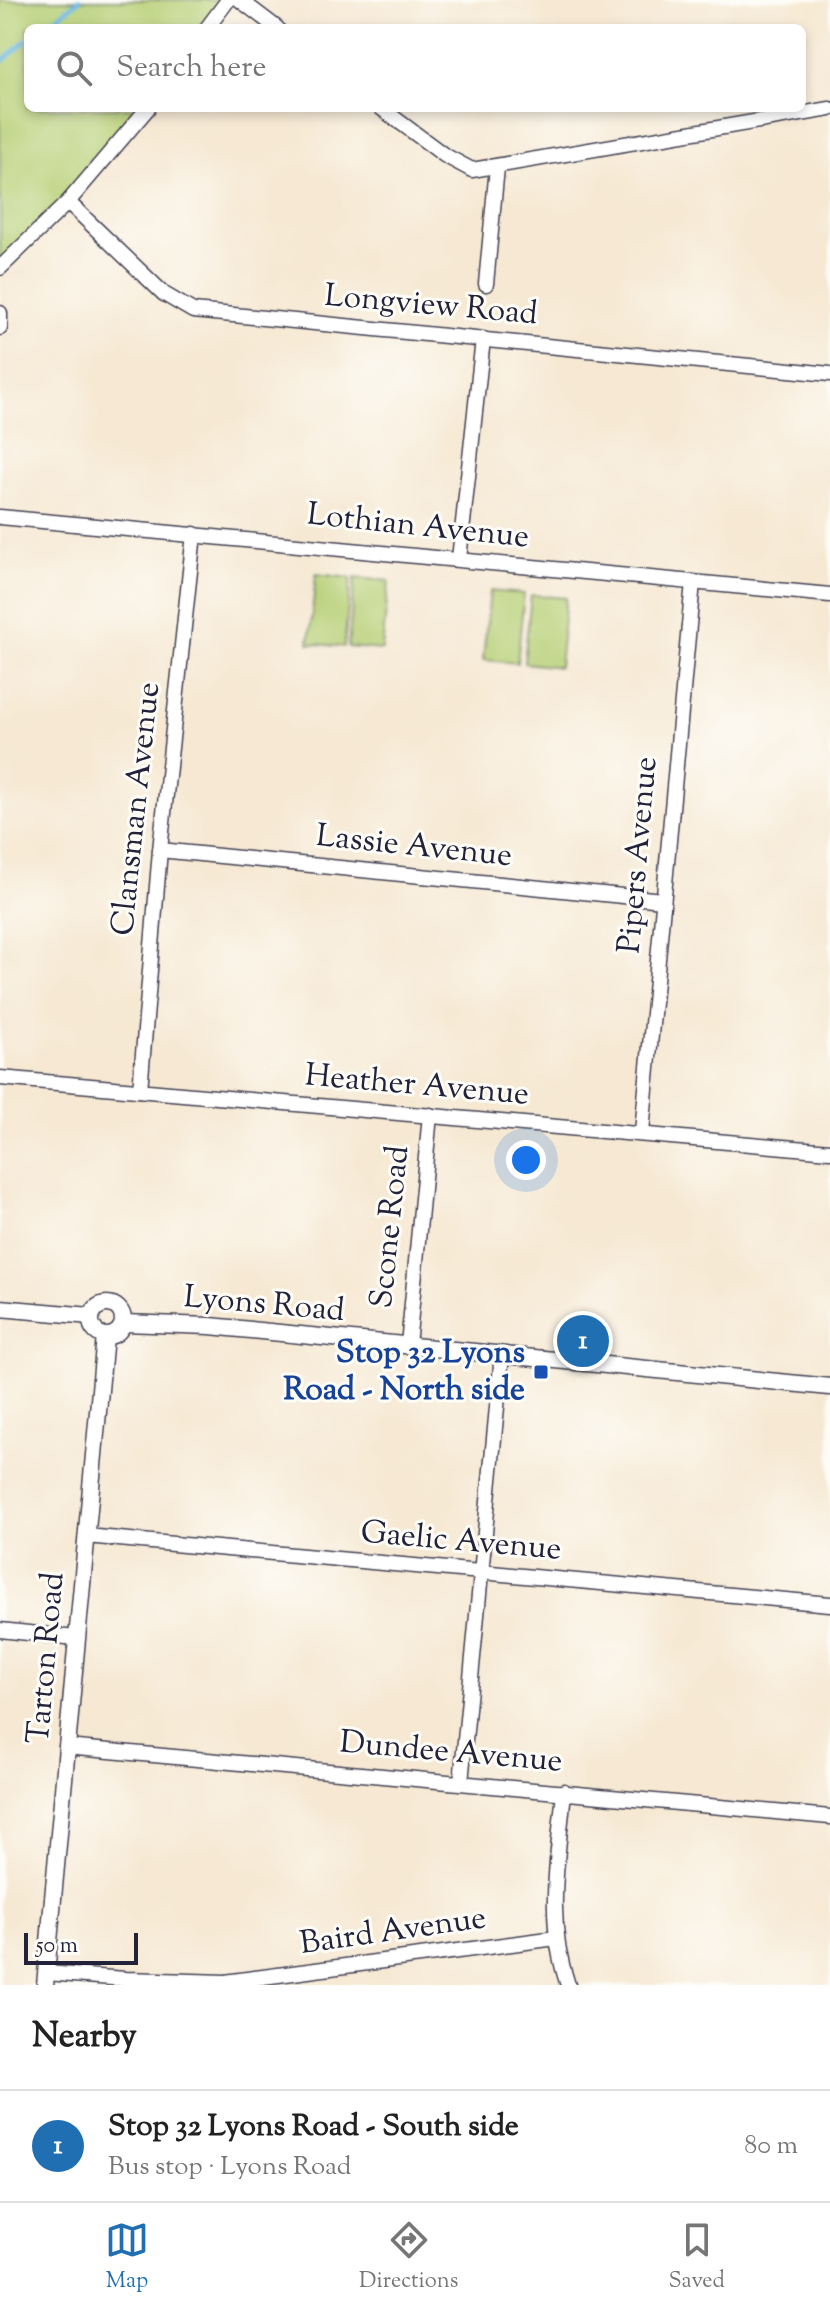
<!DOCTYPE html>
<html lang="en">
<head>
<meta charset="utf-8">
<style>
	:root { --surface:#fff; --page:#f2f2f2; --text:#222; --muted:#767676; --line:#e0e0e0; --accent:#1f6fb2 }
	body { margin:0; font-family:"Sorts Mill Goudy",serif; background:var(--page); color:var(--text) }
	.scale { position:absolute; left:24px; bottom:20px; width:114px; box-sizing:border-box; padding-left:8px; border:4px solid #22223b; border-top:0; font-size:22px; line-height:28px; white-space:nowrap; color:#22223b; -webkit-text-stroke:6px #fdfcf7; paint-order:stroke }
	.you { position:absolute; left:526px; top:1160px; width:28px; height:28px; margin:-20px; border:6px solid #fff; border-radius:50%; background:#1a73e8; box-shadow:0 0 0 12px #1a73e833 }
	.badge { display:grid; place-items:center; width:52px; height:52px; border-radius:50%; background:var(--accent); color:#fff; font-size:26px; font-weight:700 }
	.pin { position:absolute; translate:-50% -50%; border:4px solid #fff; box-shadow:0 2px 8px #0006 }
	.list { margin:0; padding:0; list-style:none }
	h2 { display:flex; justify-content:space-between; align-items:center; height:104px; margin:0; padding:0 32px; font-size:34px }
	h2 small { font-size:26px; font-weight:400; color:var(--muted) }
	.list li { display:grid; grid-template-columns:52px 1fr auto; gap:24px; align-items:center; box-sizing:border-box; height:112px; padding:0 32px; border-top:2px solid var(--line) }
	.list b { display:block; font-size:30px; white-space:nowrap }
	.list p { margin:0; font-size:26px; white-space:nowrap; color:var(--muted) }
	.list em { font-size:26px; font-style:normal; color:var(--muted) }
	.icon { flex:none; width:44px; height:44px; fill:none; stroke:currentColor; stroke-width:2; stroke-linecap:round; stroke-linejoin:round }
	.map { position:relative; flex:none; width:830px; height:1985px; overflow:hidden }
	.search { position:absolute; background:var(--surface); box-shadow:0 4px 12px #0003; left:24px; right:24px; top:24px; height:88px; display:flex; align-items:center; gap:20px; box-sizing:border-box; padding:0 28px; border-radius:12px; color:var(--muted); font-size:30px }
	.sheet { height:216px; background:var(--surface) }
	nav { display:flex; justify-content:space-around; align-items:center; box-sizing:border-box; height:112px; border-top:2px solid var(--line); background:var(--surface); font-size:22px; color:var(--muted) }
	nav a { display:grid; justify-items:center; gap:4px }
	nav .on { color:var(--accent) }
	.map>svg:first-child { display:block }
	.green { fill:#b6cf75; stroke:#6c7858; stroke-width:2 }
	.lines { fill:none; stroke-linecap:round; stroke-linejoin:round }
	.stream { stroke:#65b6e0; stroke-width:5 }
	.minor-casing { stroke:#424052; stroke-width:17 }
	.tertiary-casing { stroke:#424052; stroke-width:19 }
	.minor { stroke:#fff; stroke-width:14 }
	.tertiary { stroke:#fff; stroke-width:16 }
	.transit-dot { fill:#1a4fb4; stroke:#fdfcf7; stroke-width:3 }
	.labels { text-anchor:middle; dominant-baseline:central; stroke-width:6; stroke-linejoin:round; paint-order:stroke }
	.street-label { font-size:32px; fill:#22223b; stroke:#fdfcf7 }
	.transit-label { font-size:32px; font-weight:bold; fill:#164399; stroke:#fdfcf7; text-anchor:end }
</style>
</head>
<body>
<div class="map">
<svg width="830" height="1985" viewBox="0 0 830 1985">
	<rect width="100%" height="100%" fill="#fdfcf7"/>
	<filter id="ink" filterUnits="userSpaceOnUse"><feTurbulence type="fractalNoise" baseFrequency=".0125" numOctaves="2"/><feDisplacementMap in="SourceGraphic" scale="16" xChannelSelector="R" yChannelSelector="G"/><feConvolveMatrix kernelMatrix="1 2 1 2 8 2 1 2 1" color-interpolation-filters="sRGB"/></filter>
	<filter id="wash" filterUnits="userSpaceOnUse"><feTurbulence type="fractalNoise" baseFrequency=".006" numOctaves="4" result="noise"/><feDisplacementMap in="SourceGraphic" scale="32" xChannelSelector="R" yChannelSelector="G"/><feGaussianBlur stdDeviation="1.8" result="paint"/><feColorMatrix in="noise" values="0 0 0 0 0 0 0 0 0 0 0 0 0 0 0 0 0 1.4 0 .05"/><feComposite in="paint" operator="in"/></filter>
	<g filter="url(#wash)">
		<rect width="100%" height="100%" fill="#f6e8d2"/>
		<g class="green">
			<path d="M0,0H219L200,28H28V108H147L0,265Z"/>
			<path d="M316,574L351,578L344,647L309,643Z"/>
			<path d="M355,578L389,581L382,650L348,647Z"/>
			<path d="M490,591L524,594L517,663L483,660Z"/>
			<path d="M531,595L566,598L559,667L524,663Z"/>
		</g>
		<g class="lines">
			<g class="stream">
				<path d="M44,28L79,0"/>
				<path d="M0,63L28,39"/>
			</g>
		</g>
	</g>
	<g filter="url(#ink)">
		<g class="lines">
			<defs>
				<g id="minor">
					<path d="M240,0L277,28"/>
					<path d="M207,28L228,0"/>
					<path d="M381,108L444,155L472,170L830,109"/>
					<path d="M68,202L164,294L193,311L830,374"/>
					<path d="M0,268L68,202L148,108"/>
					<path d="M486,284L497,167"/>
					<path d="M0,313V328"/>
					<path d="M0,517L830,595"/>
					<path d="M459,559L483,339"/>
					<path d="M160,850L663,900"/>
					<path d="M0,1078L830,1151"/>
					<path d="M140,1090L160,850L194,534"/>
					<path d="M642,1132L693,582"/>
					<path d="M408,1345L430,1115"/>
					<path d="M86,1536L830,1604"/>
					<path d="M0,1630L76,1638"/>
					<path d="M66,1747L830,1817"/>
					<path d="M461,1782L502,1355"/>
					<path d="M564,1791C558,1859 545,1919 568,1985"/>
					<path d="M46,1973L125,1979L225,1982L556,1938"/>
				</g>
				<g id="tertiary">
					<circle cx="107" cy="1320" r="16"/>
					<path d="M0,1308L91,1316"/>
					<path d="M124,1323L210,1326L830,1387"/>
					<path d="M45,1985L105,1336"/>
				</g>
			</defs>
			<use href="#minor" class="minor-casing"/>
			<use href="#tertiary" class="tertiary-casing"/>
			<use href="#minor" class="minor"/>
			<use href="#tertiary" class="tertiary"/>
		</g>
	</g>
	<rect class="transit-dot" x="533" y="1364" width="16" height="16" rx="4"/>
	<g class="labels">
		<g class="street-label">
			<text transform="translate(431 306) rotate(5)">Longview Road</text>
			<text transform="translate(418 527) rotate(6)">Lothian Avenue</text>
			<text transform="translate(137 809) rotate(-84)">Clansman Avenue</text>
			<text transform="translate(414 847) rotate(6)">Lassie Avenue</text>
			<text transform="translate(639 855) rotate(-85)">Pipers Avenue</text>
			<text transform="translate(417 1086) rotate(5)">Heather Avenue</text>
			<text transform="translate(391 1227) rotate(-84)">Scone Road</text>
			<text transform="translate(264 1305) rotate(5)">Lyons Road</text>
			<text transform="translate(461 1542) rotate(5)">Gaelic Avenue</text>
			<text transform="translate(47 1658) rotate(-85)">Tarton Road</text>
			<text transform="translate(451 1753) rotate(5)">Dundee Avenue</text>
			<text transform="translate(393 1932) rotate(-8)">Baird Avenue</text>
		</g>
		<g class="transit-label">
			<text x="525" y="1354">Stop 32 Lyons<tspan x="525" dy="37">Road - North side</tspan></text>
		</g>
	</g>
</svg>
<div class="scale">50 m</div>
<div class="you"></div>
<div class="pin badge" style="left:583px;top:1341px">1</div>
<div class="search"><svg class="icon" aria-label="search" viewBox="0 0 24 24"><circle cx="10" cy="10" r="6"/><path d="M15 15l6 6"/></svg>Search here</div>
</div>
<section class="sheet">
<h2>Nearby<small></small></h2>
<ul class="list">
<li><span class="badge">1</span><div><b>Stop 32 Lyons Road - South side</b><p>Bus stop · Lyons Road</p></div><em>80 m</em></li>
</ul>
</section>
<nav>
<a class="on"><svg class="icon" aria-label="map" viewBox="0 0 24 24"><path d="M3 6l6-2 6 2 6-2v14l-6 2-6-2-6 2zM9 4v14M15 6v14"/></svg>Map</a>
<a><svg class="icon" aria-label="directions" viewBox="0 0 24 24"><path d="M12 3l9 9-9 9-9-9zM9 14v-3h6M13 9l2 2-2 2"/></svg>Directions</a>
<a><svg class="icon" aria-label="saved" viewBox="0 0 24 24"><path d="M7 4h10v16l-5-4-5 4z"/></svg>Saved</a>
</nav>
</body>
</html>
